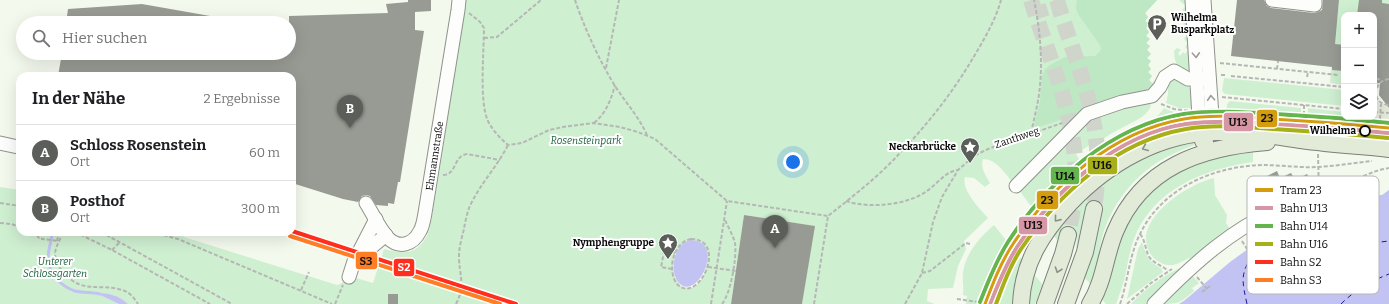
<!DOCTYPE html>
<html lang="de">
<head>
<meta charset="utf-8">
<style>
	:root { --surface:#fff; --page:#f2f2f2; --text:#202124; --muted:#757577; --line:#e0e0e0; --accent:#5c5e59 }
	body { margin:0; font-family:Bitter,serif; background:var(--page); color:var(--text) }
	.controls { position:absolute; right:12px; top:12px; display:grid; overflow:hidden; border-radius:8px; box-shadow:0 4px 16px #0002 }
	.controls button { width:36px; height:36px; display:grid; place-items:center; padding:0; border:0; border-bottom:1px solid var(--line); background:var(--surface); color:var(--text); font:20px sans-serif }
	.you { position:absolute; left:793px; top:162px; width:14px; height:14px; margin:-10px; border:3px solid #fff; border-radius:50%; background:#1a73e8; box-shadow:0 0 0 6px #1a73e833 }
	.badge { display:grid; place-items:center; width:26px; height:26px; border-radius:50%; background:var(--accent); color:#fff; font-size:13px; font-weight:700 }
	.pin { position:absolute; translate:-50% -33px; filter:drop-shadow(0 1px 2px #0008) }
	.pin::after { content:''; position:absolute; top:21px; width:14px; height:12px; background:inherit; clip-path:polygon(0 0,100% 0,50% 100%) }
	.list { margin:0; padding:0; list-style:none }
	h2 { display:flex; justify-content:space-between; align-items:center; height:52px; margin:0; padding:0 16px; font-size:17px }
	h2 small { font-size:13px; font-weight:400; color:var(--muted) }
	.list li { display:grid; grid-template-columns:26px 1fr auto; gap:12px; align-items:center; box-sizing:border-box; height:56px; padding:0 16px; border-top:1px solid var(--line) }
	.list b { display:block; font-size:15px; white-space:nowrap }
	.list p { margin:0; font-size:13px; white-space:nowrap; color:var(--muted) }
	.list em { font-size:13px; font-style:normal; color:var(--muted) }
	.icon { flex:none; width:22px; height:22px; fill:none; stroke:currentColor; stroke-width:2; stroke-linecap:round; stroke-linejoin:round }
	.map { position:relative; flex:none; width:1389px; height:304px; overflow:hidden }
	.search { position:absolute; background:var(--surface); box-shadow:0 4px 16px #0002; left:16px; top:16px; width:280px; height:44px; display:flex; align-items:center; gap:10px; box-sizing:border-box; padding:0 14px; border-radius:22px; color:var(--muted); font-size:15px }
	.panel { position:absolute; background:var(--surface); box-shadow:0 4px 16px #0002; left:16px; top:72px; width:280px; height:164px; border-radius:12px }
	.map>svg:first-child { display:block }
	.green { fill:#cfefd1; fill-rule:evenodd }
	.forest { fill:#bee7c3 }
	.plaza { fill:#e2e9d8 }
	.water { fill:#c3c3f3 }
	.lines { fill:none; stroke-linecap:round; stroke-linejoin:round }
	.stream { stroke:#c3c3f3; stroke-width:3 }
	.ferry { stroke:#231698; stroke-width:1; stroke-dasharray:5 4; stroke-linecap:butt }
	.building { fill:#989b93 }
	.minor-tunnel { stroke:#d0d5cb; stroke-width:13; stroke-dasharray:13 6; stroke-linecap:butt }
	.major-tunnel { stroke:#d0d5cb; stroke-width:16; stroke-dasharray:16 8; stroke-linecap:butt }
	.minor-casing { stroke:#8f928c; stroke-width:15 }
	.major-casing { stroke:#7c7f7a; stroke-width:18 }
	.path { stroke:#b6b7b5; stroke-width:2; stroke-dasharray:4 2; stroke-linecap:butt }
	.minor { stroke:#fdfefc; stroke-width:13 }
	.major { stroke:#e2ebd7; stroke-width:16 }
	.rail-1-casing { stroke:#fff; stroke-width:7 }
	.rail-2-casing { stroke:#fff; stroke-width:7 }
	.rail-3-casing { stroke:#fff; stroke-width:7 }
	.rail-4-casing { stroke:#fff; stroke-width:7 }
	.rail-5-casing { stroke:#fff; stroke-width:7 }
	.rail-1 { stroke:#d696a3; stroke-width:4 }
	.rail-2 { stroke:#64b54d; stroke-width:4 }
	.rail-3 { stroke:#a8b018; stroke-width:4 }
	.rail-4 { stroke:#ff2e1d; stroke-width:4 }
	.rail-5 { stroke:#ff7d24; stroke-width:4 }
	.tram-1-casing { stroke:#fff; stroke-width:6 }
	.tram-1 { stroke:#d49d0f; stroke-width:3 }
	.oneway { stroke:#9c9c9b }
	.oneway2 { stroke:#8c9185 }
	.stop-dot { fill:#fff; stroke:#0a0a0a; stroke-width:2 }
	.labels { text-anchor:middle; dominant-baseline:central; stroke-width:4; stroke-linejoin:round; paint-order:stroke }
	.poi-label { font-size:10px; font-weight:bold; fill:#0a0a0a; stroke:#fff; text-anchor:end }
	.stop-label { font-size:10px; font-weight:bold; fill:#0a0a0a; stroke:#fff; text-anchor:end }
	.street-label { font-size:10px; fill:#0a0a0a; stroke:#fff }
	.park-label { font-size:10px; font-style:italic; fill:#1c5f3b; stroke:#fff }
	.key { fill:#fff; stroke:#b6b6b6; stroke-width:1 }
	.key-label { font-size:11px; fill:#0a0a0a }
	.line-badge { stroke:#fff; stroke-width:1.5 }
	.badge-label { font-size:11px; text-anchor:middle; font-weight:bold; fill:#fff }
	.pale-badge-label { font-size:11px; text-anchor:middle; font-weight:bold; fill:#111 }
</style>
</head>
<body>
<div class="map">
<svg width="1389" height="304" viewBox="0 0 1389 304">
	<rect width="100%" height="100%" fill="#f3f9ed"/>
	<g class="green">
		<path d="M462,0H1157L1145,13L1148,17L1145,21L1149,24L1146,28L1149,32L1146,36L1150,39L1146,43L1150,46L1147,50L1151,54L1147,58L1151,61L1148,65L1151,69L1148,72L1152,76L1149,80L1152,83L1162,73L1156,88L1085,112L1012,182C1005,173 996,159 983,159C980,168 986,176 990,183L985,187L974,178L965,177C961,190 980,209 988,218L964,241L966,249L958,266L953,288L928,289L927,301L935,304H802L814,226L744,215L731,304H128C119,295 109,294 98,293L119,304H0V187L20,190V232H168L337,285L342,283L346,275L373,283L384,249C399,253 412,256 423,242C432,232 432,212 435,198C446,138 453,77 462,17ZM693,240C717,246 706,287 690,288C666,289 670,241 693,240Z"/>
		<path d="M1179,0H1186V8L1188,11L1190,71L1188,73C1177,66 1175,65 1174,51L1177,48L1181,50L1178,53L1180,56L1183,52L1185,54L1188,50L1185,47L1188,43L1184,39L1187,35L1184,32L1187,28L1183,24L1187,21L1183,17L1186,14L1182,10L1186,6Z"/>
		<path d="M1339,0H1389V102L1384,101L1379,95L1380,88H1374V15H1344V85L1330,83Z"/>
		<path d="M1172,77C1193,87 1191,86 1192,108H1179L1166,103L1168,94V81Z"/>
		<path d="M1224,78L1344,90V106L1225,94L1222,91Z"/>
		<path d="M1230,101L1301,108V116L1227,113V104Z"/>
		<path d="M1149,102L1151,105C1149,117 1126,125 1116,131C1108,135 1100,141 1092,146L1091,144L1076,154L1082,164L1060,183L1058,180L1044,194L1046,197L1033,209L1019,190L1094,115Z"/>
		<path d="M1164,108C1173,113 1182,114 1192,114V115C1157,120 1127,134 1097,154L1096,152C1104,147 1112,142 1120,137C1135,129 1154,124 1164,108Z"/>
		<path d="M1308,108L1344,112V117H1348V121L1316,118V114L1308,113Z"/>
		<path d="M1177,129L1164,136L1045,225L1042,220C1078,178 1123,144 1177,129Z"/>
		<path d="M1193,140L1194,145C1182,150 1169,155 1158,162C1130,180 1108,210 1101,242C1099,250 1100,257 1099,264C1099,272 1095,280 1093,287L1084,277L1078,247L1076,248L1077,237L1059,234L1057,240L1052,233L1087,193L1136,158Z"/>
		<path d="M1253,147V162C1204,169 1153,189 1134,239C1130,250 1128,261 1126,272C1124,283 1120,293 1116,304H1106L1100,297L1121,230L1147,192L1185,166Z"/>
		<path d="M1214,178L1215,195L1227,215L1226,223L1231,231C1223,238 1216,246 1207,251C1201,254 1194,257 1187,259C1183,261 1178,264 1173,265C1165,266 1157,262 1152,256C1127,223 1187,184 1214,178Z"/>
		<path d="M994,225L1009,244L990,282L982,304H966L967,296L963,295C964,287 962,280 963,273C965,254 980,237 994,225Z"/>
		<path d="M1142,242C1146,254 1149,263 1161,268L1163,272L1127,299L1138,249Z"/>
		<path d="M1017,253L1024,262L1016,304H992L1001,283Z"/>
		<path d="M1190,263L1150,304H1131C1147,286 1168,273 1190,263Z"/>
		<path d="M1031,271L1043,285L1035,304H1026Z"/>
		<path d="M1191,274L1199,283L1192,288L1194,291C1179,304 1178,304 1158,304Z"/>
	</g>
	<path class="forest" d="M1077,0H1157L1145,13L1148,17L1145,21L1149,24L1146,28L1149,32L1146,36L1150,39L1146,43L1150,46L1147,50L1151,54L1147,58L1151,61L1148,65L1151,69L1148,72L1152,76L1149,80L1152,83L1141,96L1121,100L1036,128L1034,125L1040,102L1042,75L1045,69L1050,65L1065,57L1095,56L1100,51L1101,48L1100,45L1078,14L1076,8Z"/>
	<path class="plaza" d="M1374,93L1375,94L1380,103L1389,105V119L1364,117H1374Z"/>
	<g class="water">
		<path d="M1389,190V304H1179L1185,300L1230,262L1248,249L1268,237L1296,222L1327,208L1340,204L1350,203L1375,195H1382Z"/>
		<path d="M691,240C727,241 696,304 678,282C669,270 674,243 691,240Z"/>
		<path d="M96,293C108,293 119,295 128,304H119Z"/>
	</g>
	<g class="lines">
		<path class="stream" d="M52,235C51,242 48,251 48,259C49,274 62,287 75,291C83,293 92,292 100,294"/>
		<g class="ferry">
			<path d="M1247,304C1243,285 1239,274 1252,257L1389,241"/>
			<path d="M1341,304C1355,290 1371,281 1389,274"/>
		</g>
	</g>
	<g class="building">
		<path d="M408,0H431V11L415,12V30L424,31L400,182H398L394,204L388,203V206L376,205L370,196L366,195L362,196L358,202L343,199L292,183V76H58L62,53H289V16L388,13L386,4L408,2Z"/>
		<path d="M1237,0H1264L1267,6L1271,8L1314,13L1318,12L1322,10L1323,0H1339L1335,44L1344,45V71L1332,70V67L1231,56Z"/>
		<path d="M1359,0H1382V3L1389,4V108L1379,95L1380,83H1374V15H1357Z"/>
		<path d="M142,4L227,19V23H66L68,9Z"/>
		<path d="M1349,117L1367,118L1365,137L1347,136Z"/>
		<path d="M1277,171L1280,178L1291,173L1295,180L1307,174L1312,183L1280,200L1267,176Z"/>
		<path d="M744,215L815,226L802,304H731Z"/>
		<rect x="388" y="294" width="10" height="10"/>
	</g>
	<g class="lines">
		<path class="minor-tunnel" d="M1035,13L1058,6"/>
		<g class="major-tunnel">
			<path d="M1031,0C1047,53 1071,104 1075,159C1077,185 1073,211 1068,235"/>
			<path d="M1057,0C1071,49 1093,97 1097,148C1098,169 1097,189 1094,209"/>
		</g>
		<defs>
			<g id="minor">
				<path d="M1192,0L1199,117"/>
				<path d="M1204,0L1212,116"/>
				<path d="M1272,0L1315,5V0"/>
				<path d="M0,143L18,147"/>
				<path d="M1016,186L1087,114L1122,102L1152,96L1160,87L1165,77L1174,71L1188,79H1209"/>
				<path d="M366,203C373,214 379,228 388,238C399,249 413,245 420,231C423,226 424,219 425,213L458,10L459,0"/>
				<path d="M359,252L368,250L386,235"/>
				<path d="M349,277L356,255L359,252L376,219"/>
				<path d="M1154,304C1192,265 1234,226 1286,206"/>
			</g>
			<g id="major">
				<path d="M1199,117L1201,133L1205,142"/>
				<path d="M1203,141L1208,132L1212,116"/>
				<path d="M1021,304C1023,262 1042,233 1070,203C1108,163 1160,133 1217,132C1245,131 1273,136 1301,140C1330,144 1360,146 1389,149"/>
				<path d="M1045,304L1063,254L1068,235"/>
				<path d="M1066,304L1085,252L1094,209"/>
				<path d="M1090,304C1104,282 1105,256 1115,232C1142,167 1201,147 1267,142"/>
			</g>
		</defs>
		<use href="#minor" class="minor-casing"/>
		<use href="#major" class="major-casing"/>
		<g class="path">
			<path d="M575,0C584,27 600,62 615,86C626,103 639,117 647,135"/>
			<path d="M469,13L480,22L484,28C484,52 479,102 488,121C493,131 500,138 508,145L522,143L549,130L563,127L593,123L620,127L638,132L655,139L727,201L828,216"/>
			<path d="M484,38L497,37L541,0"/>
			<path d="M1220,63L1338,75"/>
			<path d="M606,68L619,0"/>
			<path d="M1277,69L1278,61"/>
			<path d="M1221,75H1226"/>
			<path d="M1231,76L1344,87"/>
			<path d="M1307,77L1308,72"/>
			<path d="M1376,79H1379L1381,82"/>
			<path d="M1389,79C1372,81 1371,104 1389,105"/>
			<path d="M1222,97L1344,109"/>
			<path d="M1161,104L1174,109L1189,111"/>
			<path d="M1304,105V114L1315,115L1314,117"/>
			<path d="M1374,112L1389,113"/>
			<path d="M1380,119L1381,104"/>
			<path d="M594,123C606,113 611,100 615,85"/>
			<path d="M1031,133C1033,124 1035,115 1037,106C1044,72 1041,34 1034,0"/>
			<path d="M1318,154L1319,193"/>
			<path d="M443,175C457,175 453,156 467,154L500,160"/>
			<path d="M1265,182L1276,192"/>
			<path d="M1338,186L1346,209"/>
			<path d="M846,201C869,209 908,205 927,191C937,184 946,171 958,170"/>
			<path d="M1296,202L1379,170L1389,168"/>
			<path d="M0,203L20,206"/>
			<path d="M1342,210L1351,207"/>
			<path d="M1291,216L1298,229"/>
			<path d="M0,223L11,224L20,227"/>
			<path d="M1294,231L1303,226"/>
			<path d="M32,232L36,234L39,238L42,239"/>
			<path d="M44,232L42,239L58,241"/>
			<path d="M62,232C61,240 55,246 55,255C56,262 60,269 65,274C83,294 100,283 122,290C130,292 134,298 138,304"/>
			<path d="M75,232L112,250L210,304"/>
			<path d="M101,232L232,304"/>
			<path d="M152,232L178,239L332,304"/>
			<path d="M1140,234C1146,241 1145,251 1150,258C1155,264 1163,266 1168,271"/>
			<path d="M1267,236L1272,244"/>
			<path d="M691,239C728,239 700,304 678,285C666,272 673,242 691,239Z"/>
			<path d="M57,241L59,232"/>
			<path d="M1242,241L1252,257"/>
			<path d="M1267,247L1276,242"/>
			<path d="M1247,248L1295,222"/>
			<path d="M112,250L119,243"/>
			<path d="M1247,259L1256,254"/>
			<path d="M708,267L736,271"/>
			<path d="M672,269L661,267L664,252L675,253"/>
			<path d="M922,273L930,271L966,243L970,244"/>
			<path d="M1197,277L1207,289"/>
			<path d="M301,290L309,272"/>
			<path d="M1202,292L1210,286"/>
			<path d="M957,299L992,304"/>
			<path d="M335,304L343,285"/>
			<path d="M456,304C466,285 459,275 459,256C459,247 462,237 464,229C465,222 467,214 469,208C479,185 497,167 508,145"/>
			<path d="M711,304L727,201"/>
			<path d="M722,304C731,293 737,257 735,243C733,235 728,227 725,220"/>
			<path d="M814,304L828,216C852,197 878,177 899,154C926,126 950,96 970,63C982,43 995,22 1001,0"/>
			<path d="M905,304L922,273L933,222L942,197L958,170L974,156L988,149L1062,123"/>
			<path d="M1120,304C1128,281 1129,256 1140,234C1162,188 1214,166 1263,165C1281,165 1299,168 1318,167C1336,166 1354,163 1372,161"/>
			<path d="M1127,304L1151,283L1172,269"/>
		</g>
		<use href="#minor" class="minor"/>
		<use href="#major" class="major"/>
		<defs>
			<path id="rail-1" d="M990,304C998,284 1006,264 1017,247C1054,191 1118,133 1186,124C1216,120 1247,122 1277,124C1314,126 1351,129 1388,133"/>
			<path id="rail-2" d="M980,302C988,282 996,261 1008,242C1046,183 1113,125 1184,114C1214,110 1245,112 1275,114C1313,116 1351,119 1389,123"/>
			<path id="rail-3" d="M996,304C1003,285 1010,266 1021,249C1059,193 1117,141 1186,129C1214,124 1245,127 1273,129C1312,131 1350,134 1388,138"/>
			<path id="rail-4" d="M292,231L516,304"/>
			<path id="rail-5" d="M290,236L500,304"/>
		</defs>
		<use href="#rail-1" class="rail-1-casing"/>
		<use href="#rail-2" class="rail-2-casing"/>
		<use href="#rail-3" class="rail-3-casing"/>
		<use href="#rail-4" class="rail-4-casing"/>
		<use href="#rail-5" class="rail-5-casing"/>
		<use href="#rail-1" class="rail-1"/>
		<use href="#rail-2" class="rail-2"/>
		<use href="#rail-3" class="rail-3"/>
		<use href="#rail-4" class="rail-4"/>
		<use href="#rail-5" class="rail-5"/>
		<defs>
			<path id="tram-1" d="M985,304C993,283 1001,262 1013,244C1052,185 1113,131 1184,119C1213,114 1243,117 1272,119C1311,121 1350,124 1389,128"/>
		</defs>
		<use href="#tram-1" class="tram-1-casing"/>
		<use href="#tram-1" class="tram-1"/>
	</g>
	<defs><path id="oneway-chevron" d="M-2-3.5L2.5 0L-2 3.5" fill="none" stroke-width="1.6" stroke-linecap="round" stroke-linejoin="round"/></defs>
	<g class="oneway">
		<use href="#oneway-chevron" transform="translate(1196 55) rotate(87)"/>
		<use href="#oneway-chevron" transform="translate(1211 98) rotate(-94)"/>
	</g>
	<g class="oneway2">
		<use href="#oneway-chevron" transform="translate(1145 148) rotate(157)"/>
		<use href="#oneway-chevron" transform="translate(1057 219) rotate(129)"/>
		<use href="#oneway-chevron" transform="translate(1058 270) rotate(109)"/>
	</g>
	<defs>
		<symbol id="parking-pin" viewBox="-11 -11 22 30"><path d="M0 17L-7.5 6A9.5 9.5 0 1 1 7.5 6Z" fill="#5c5e59" stroke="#fff"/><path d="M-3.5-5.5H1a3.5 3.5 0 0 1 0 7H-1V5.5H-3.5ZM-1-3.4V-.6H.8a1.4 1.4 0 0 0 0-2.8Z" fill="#fff"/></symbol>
		<symbol id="sight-pin" viewBox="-11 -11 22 30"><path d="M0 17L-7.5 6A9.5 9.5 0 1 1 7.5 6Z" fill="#5c5e59" stroke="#fff"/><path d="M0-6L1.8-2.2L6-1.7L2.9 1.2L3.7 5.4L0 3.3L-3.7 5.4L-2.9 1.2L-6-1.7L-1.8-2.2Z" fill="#fff"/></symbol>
	</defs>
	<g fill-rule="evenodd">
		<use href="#parking-pin" x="1146" y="13" width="22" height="30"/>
		<use href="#sight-pin" x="959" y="136" width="22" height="30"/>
		<use href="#sight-pin" x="657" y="232" width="22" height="30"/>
	</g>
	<circle class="stop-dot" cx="1365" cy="131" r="5"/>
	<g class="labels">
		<g class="poi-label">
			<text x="1171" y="18" text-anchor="start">Wilhelma<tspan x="1171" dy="12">Busparkplatz</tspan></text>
			<text x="956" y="147">Neckarbrücke</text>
			<text x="654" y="243">Nymphengruppe</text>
		</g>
		<g class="stop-label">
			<text x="1356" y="131">Wilhelma</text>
		</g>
		<g class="street-label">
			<text transform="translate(1017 138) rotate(-19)">Zanthweg</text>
			<text transform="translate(435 156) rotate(-81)">Ehmannstraße</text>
		</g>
		<g class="park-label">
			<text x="586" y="141">Rosensteinpark</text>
			<text x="55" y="262">Unterer<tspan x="55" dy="12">Schlossgarten</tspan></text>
		</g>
	</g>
	<rect x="1247" y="176" width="132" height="118" rx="6" class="key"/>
	<rect x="1255" y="188" width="18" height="4" fill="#d49d0f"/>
	<rect x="1255" y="206" width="18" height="4" fill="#d696a3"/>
	<rect x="1255" y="224" width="18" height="4" fill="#64b54d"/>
	<rect x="1255" y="242" width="18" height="4" fill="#a8b018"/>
	<rect x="1255" y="260" width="18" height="4" fill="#ff2e1d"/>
	<rect x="1255" y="278" width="18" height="4" fill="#ff7d24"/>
	<g class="key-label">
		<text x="1280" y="194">Tram 23</text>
		<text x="1280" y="212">Bahn U13</text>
		<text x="1280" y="230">Bahn U14</text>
		<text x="1280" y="248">Bahn U16</text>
		<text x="1280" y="266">Bahn S2</text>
		<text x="1280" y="284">Bahn S3</text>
	</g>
	<g class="line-badge">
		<rect x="1256" y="109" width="22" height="19" rx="4" fill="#d49d0f"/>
		<rect x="1223" y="112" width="31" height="20" rx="4" fill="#d696a3"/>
		<rect x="1087" y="156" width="31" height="19" rx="4" fill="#a8b018"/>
		<rect x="1050" y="166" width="30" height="19" rx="4" fill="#64b54d"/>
		<rect x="1036" y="190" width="23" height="20" rx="4" fill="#d49d0f"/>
		<rect x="1018" y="216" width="30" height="19" rx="4" fill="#d696a3"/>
		<rect x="355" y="251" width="23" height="19" rx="4" fill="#ff7d24"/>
		<rect x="393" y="258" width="22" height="19" rx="4" fill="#ff2e1d"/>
	</g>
	<g class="badge-label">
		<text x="404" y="271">S2</text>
	</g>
	<g class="pale-badge-label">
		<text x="1267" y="122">23</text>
		<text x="1238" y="126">U13</text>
		<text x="1102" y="169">U16</text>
		<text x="1065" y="180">U14</text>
		<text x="1047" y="204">23</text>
		<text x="1033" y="229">U13</text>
		<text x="366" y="265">S3</text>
	</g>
</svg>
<div class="controls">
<button>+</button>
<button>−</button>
<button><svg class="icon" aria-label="layers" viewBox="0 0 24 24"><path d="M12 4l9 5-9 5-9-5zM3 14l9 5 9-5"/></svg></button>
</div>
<div class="you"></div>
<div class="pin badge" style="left:775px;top:248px">A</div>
<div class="pin badge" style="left:350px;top:128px">B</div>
<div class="search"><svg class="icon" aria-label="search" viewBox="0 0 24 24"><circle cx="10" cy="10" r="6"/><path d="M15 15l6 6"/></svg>Hier suchen</div>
<section class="panel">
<h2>In der Nähe<small>2 Ergebnisse</small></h2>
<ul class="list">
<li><span class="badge">A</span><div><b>Schloss Rosenstein</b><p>Ort</p></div><em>60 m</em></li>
<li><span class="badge">B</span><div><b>Posthof</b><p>Ort</p></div><em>300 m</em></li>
</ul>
</section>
</div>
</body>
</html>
